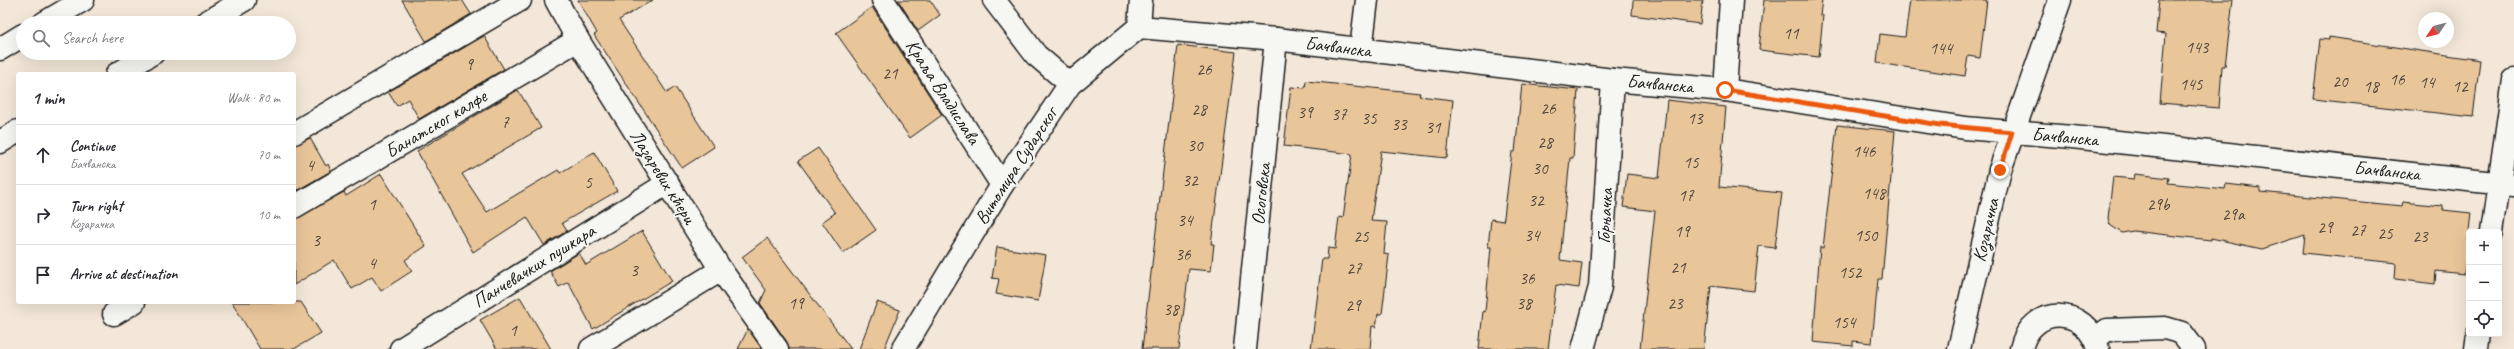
<!DOCTYPE html>
<html lang="en">
<head>
<meta charset="utf-8">
<style>
	:root { --surface:#fff; --page:#f2f2f3; --text:#2b2b33; --muted:#7c7c81; --line:#e1e1e2 }
	body { margin:0; font-family:Caveat,sans-serif; background:var(--page); color:var(--text) }
	.controls { position:absolute; right:12px; bottom:12px; display:grid; overflow:hidden; border-radius:4px; box-shadow:0 4px 16px #0002 }
	.controls button { width:36px; height:36px; display:grid; place-items:center; padding:0; border:0; border-bottom:1px solid var(--line); background:var(--surface); color:var(--text); font:20px sans-serif }
	.compass { position:absolute; left:2418px; top:12px; width:36px; height:36px; border-radius:50%; background:var(--surface); box-shadow:0 4px 16px #0002; rotate:235deg }
	.stop { position:absolute; width:12px; height:12px; margin:-9px; border:3px solid #ea580c; border-radius:50%; background:#fff }
	.stop.end { background:#ea580c; border-color:#fff; box-shadow:0 1px 4px #0008 }
	.list { margin:0; padding:0; list-style:none }
	h2 { display:flex; justify-content:space-between; align-items:center; height:52px; margin:0; padding:0 16px; font-size:17px }
	h2 small { font-size:13px; font-weight:400; color:var(--muted) }
	.list li { display:grid; grid-template-columns:26px 1fr auto; gap:12px; align-items:center; box-sizing:border-box; height:60px; padding:0 16px; border-top:1px solid var(--line) }
	.list b { display:block; font-size:15px; white-space:nowrap }
	.list p { margin:0; font-size:13px; white-space:nowrap; color:var(--muted) }
	.list em { font-size:13px; font-style:normal; color:var(--muted) }
	.icon { flex:none; width:22px; height:22px; fill:none; stroke:currentColor; stroke-width:2; stroke-linecap:round; stroke-linejoin:round }
	.map { position:relative; flex:none; width:2514px; height:349px; overflow:hidden }
	.search { position:absolute; background:var(--surface); box-shadow:0 4px 16px #0002; left:16px; top:16px; width:280px; height:44px; display:flex; align-items:center; gap:10px; box-sizing:border-box; padding:0 14px; border-radius:22px; color:var(--muted); font-size:15px }
	.panel { position:absolute; background:var(--surface); box-shadow:0 4px 16px #0002; left:16px; top:72px; width:280px; height:232px; border-radius:4px }
	.map>svg:first-child { display:block }
	.building { fill:#e9c59a; stroke:#1c1c1c }
	.lines { fill:none; stroke-linecap:round; stroke-linejoin:round }
	.minor-casing { stroke:#1c1c1c; stroke-width:25 }
	.minor { stroke:#f6f6f2; stroke-width:22 }
	.route { stroke:#ea580c; stroke-width:5 }
	.labels { text-anchor:middle; dominant-baseline:central; stroke-width:4; stroke-linejoin:round; paint-order:stroke }
	.number-label { font-size:17px; fill:#4f463c }
	.street-label { font-size:19px; fill:#1c1c1c; stroke:#f6f6f2 }
</style>
</head>
<body>
<div class="map">
<svg width="2514" height="349" viewBox="0 0 2514 349">
	<rect width="100%" height="100%" fill="#f2e7d8"/>
	<filter id="ink" filterUnits="userSpaceOnUse"><feTurbulence type="fractalNoise" baseFrequency=".025" numOctaves="2"/><feDisplacementMap in="SourceGraphic" scale="8" xChannelSelector="R" yChannelSelector="G"/><feConvolveMatrix kernelMatrix="1 2 1 2 8 2 1 2 1" color-interpolation-filters="sRGB"/></filter>
	<g filter="url(#ink)">
		<g class="building">
			<path d="M402,0H462L471,14L426,41Z"/>
			<path d="M578,0H653L619,20L667,93L675,87L714,147L682,168L594,35L597,33Z"/>
			<path d="M898,0H930L940,15L918,31Z"/>
			<path d="M1633,0H1703L1700,24L1632,15Z"/>
			<path d="M1764,0H1822L1820,15H1823L1819,57L1759,50Z"/>
			<path d="M1910,0H1987L1980,58L1968,56L1965,76L1877,63L1880,34L1905,37Z"/>
			<path d="M2159,0H2233L2225,66H2222L2219,108L2160,103L2166,34L2156,33Z"/>
			<path d="M872,7L942,115L910,138L836,33Z"/>
			<path d="M484,36L504,69L419,119L408,99L397,106L388,92Z"/>
			<path d="M2329,37L2480,60L2473,117L2313,99L2320,39L2329,40Z"/>
			<path d="M1178,45L1236,52L1211,244H1214L1211,271L1189,269L1179,349H1142Z"/>
			<path d="M1306,81L1420,93L1419,96L1453,100L1447,158L1381,151L1371,221L1387,222L1384,254L1389,255L1382,314H1378L1376,327L1372,326L1370,349H1311L1322,259H1327L1328,248L1335,249L1339,217L1343,218L1352,154L1284,146L1291,87L1305,88Z"/>
			<path d="M1522,84L1578,90L1573,158H1570L1560,260L1582,263L1579,288L1556,285L1548,349H1479L1483,311L1485,312L1491,247H1488L1491,219L1503,221L1504,217L1512,152H1515Z"/>
			<path d="M518,90L541,128L462,174L487,212L558,170L560,173L594,152L617,191L562,223L567,231L544,245L527,217L473,252L417,151Z"/>
			<path d="M1667,100L1726,107L1719,187L1782,193L1775,248L1759,246L1754,291L1711,286L1704,349H1640L1655,211L1623,207L1627,174L1659,178Z"/>
			<path d="M1837,125L1895,131L1882,279H1878L1872,343L1853,341V346L1813,342L1820,247L1823,248Z"/>
			<path d="M310,138L326,166L328,164L331,171L294,192V145Z"/>
			<path d="M818,148L876,230L843,253L822,222L835,213L798,161Z"/>
			<path d="M381,174L426,246L405,260L412,271L381,291L372,277L352,289L334,260L294,285V219L344,192L346,196Z"/>
			<path d="M2135,174L2169,178L2168,183L2225,189L2226,184L2260,188V192L2402,206L2403,202L2443,206V210L2471,213L2464,274L2436,271L2435,284L2395,279L2396,263L2303,253L2305,235L2262,249L2211,238V240L2133,231L2122,233L2110,225L2108,218L2113,177L2134,179Z"/>
			<path d="M642,231L672,281L593,329L568,282L559,287L550,271L579,253L586,265Z"/>
			<path d="M767,238L851,349H789L787,342L760,303L766,290L742,257Z"/>
			<path d="M997,247L1046,255L1038,301L996,294L999,279L992,278Z"/>
			<path d="M520,297L551,349H497L480,320Z"/>
			<path d="M232,302H301L321,333L294,349H260Z"/>
			<path d="M877,302L900,310L884,349H859Z"/>
			<path d="M748,329L762,349H738Z"/>
		</g>
		<g class="lines">
			<defs>
				<g id="minor">
					<path d="M556,0L578,40L721,270L777,349"/>
					<path d="M883,0L1002,185"/>
					<path d="M994,0L1036,55L1070,84"/>
					<path d="M44,23L83,0"/>
					<path d="M205,23L244,0"/>
					<path d="M1139,27L1276,39L1613,80L1725,90L1965,128L2072,137L2514,185"/>
					<path d="M0,49L23,35"/>
					<path d="M1361,50L1367,0"/>
					<path d="M117,74L153,53"/>
					<path d="M1725,90L1731,0"/>
					<path d="M294,133L520,0"/>
					<path d="M0,142L18,131"/>
					<path d="M294,207L578,40"/>
					<path d="M2492,232L2514,80"/>
					<path d="M114,314L134,302"/>
					<path d="M2095,339L2107,330L2165,328L2182,333L2194,349"/>
					<path d="M401,349L668,183"/>
					<path d="M591,349L721,270"/>
					<path d="M903,349L1002,185L1070,84L1139,27L1141,0"/>
					<path d="M1245,349L1276,39"/>
					<path d="M1583,349L1600,287L1613,80"/>
					<path d="M1959,349L2000,170L2060,0"/>
					<path d="M2021,349C2031,304 2086,305 2098,349"/>
					<path d="M2476,349L2478,334"/>
				</g>
			</defs>
			<use href="#minor" class="minor-casing"/>
			<use href="#minor" class="minor"/>
		</g>
	</g>
	<g class="lines" filter="url(#ink)">
		<path class="route" d="M1725,90L1940,125L2012,132L2000,170"/>
	</g>
	<g class="labels">
		<g class="number-label">
			<text x="1791" y="33">11</text>
			<text x="2197" y="47">143</text>
			<text x="1941" y="48">144</text>
			<text x="469" y="64">9</text>
			<text x="1204" y="69">26</text>
			<text x="890" y="73">21</text>
			<text x="2397" y="79">16</text>
			<text x="2340" y="81">20</text>
			<text x="2427" y="82">14</text>
			<text x="2191" y="84">145</text>
			<text x="2371" y="86">18</text>
			<text x="2460" y="86">12</text>
			<text x="1548" y="108">26</text>
			<text x="1199" y="109">28</text>
			<text x="1305" y="112">39</text>
			<text x="1339" y="114">37</text>
			<text x="1369" y="118">35</text>
			<text x="1695" y="118">13</text>
			<text x="505" y="122">7</text>
			<text x="1399" y="124">33</text>
			<text x="1433" y="127">31</text>
			<text x="1545" y="142">28</text>
			<text x="1195" y="145">30</text>
			<text x="1864" y="151">146</text>
			<text x="1691" y="162">15</text>
			<text x="310" y="165">4</text>
			<text x="1540" y="168">30</text>
			<text x="1190" y="180">32</text>
			<text x="588" y="182">5</text>
			<text x="1874" y="193">148</text>
			<text x="1686" y="195">17</text>
			<text x="1536" y="200">32</text>
			<text x="372" y="204">1</text>
			<text x="2158" y="204">29b</text>
			<text x="2233" y="214">29a</text>
			<text x="1185" y="220">34</text>
			<text x="2325" y="227">29</text>
			<text x="2358" y="230">27</text>
			<text x="1682" y="231">19</text>
			<text x="2385" y="233">25</text>
			<text x="1532" y="235">34</text>
			<text x="1866" y="235">150</text>
			<text x="1361" y="236">25</text>
			<text x="2420" y="236">23</text>
			<text x="316" y="240">3</text>
			<text x="1183" y="254">36</text>
			<text x="372" y="263">4</text>
			<text x="1678" y="267">21</text>
			<text x="1354" y="268">27</text>
			<text x="634" y="270">3</text>
			<text x="1850" y="272">152</text>
			<text x="1527" y="278">36</text>
			<text x="796" y="303">19</text>
			<text x="1524" y="303">38</text>
			<text x="1675" y="303">23</text>
			<text x="1353" y="305">29</text>
			<text x="1171" y="309">38</text>
			<text x="1844" y="322">154</text>
			<text x="513" y="330">1</text>
		</g>
		<g class="street-label">
			<text transform="translate(1338 47) rotate(7)">Бачванска</text>
			<text transform="translate(1660 84) rotate(5)">Бачванска</text>
			<text transform="translate(943 92) rotate(57)">Краља Владислава</text>
			<text transform="translate(436 124) rotate(-31)">Банатског калфе</text>
			<text transform="translate(2065 137) rotate(5)">Бачванска</text>
			<text transform="translate(1016 166) rotate(-57)">Витомира Сударског</text>
			<text transform="translate(2387 171) rotate(6)">Бачванска</text>
			<text transform="translate(663 177) rotate(58)">Лазаревих кћери</text>
			<text transform="translate(1261 194) rotate(-84)">Осоговска</text>
			<text transform="translate(1605 216) rotate(-87)">Горњачка</text>
			<text transform="translate(1986 230) rotate(-77)">Козарачка</text>
			<text transform="translate(534 266) rotate(-32)">Панчевачких пушкара</text>
		</g>
	</g>
</svg>
<div class="controls">
<button>+</button>
<button>−</button>
<button><svg class="icon" aria-label="locate" viewBox="0 0 24 24"><circle cx="12" cy="12" r="6"/><path d="M12 2v4M12 18v4M2 12h4M18 12h4"/></svg></button>
</div>
<svg class="compass" viewBox="-18 -18 36 36"><path d="M0-13l5 13h-10z" fill="#e53935"/><path d="M0 13l5-13h-10z" fill="#7c7c81"/></svg>
<div class="stop" style="left:1725px;top:90px"></div>
<div class="stop end" style="left:2000px;top:170px"></div>
<div class="search"><svg class="icon" aria-label="search" viewBox="0 0 24 24"><circle cx="10" cy="10" r="6"/><path d="M15 15l6 6"/></svg>Search here</div>
<section class="panel">
<h2>1 min<small>Walk · 80 m</small></h2>
<ul class="list">
<li><svg class="icon" aria-label="ahead" viewBox="0 0 24 24"><path d="M12 20V5M6 11l6-6 6 6"/></svg><div><b>Continue</b><p>Бачванска</p></div><em>70 m</em></li>
<li><svg class="icon" aria-label="right" viewBox="0 0 24 24"><path d="M7 20v-9h11M14 6l5 5-5 5"/></svg><div><b>Turn right</b><p>Козарачка</p></div><em>10 m</em></li>
<li><svg class="icon" aria-label="arrive" viewBox="0 0 24 24"><path d="M6 21V4h12l-3 4 3 4H6"/></svg><div><b>Arrive at destination</b></div></li>
</ul>
</section>
</div>
</body>
</html>
